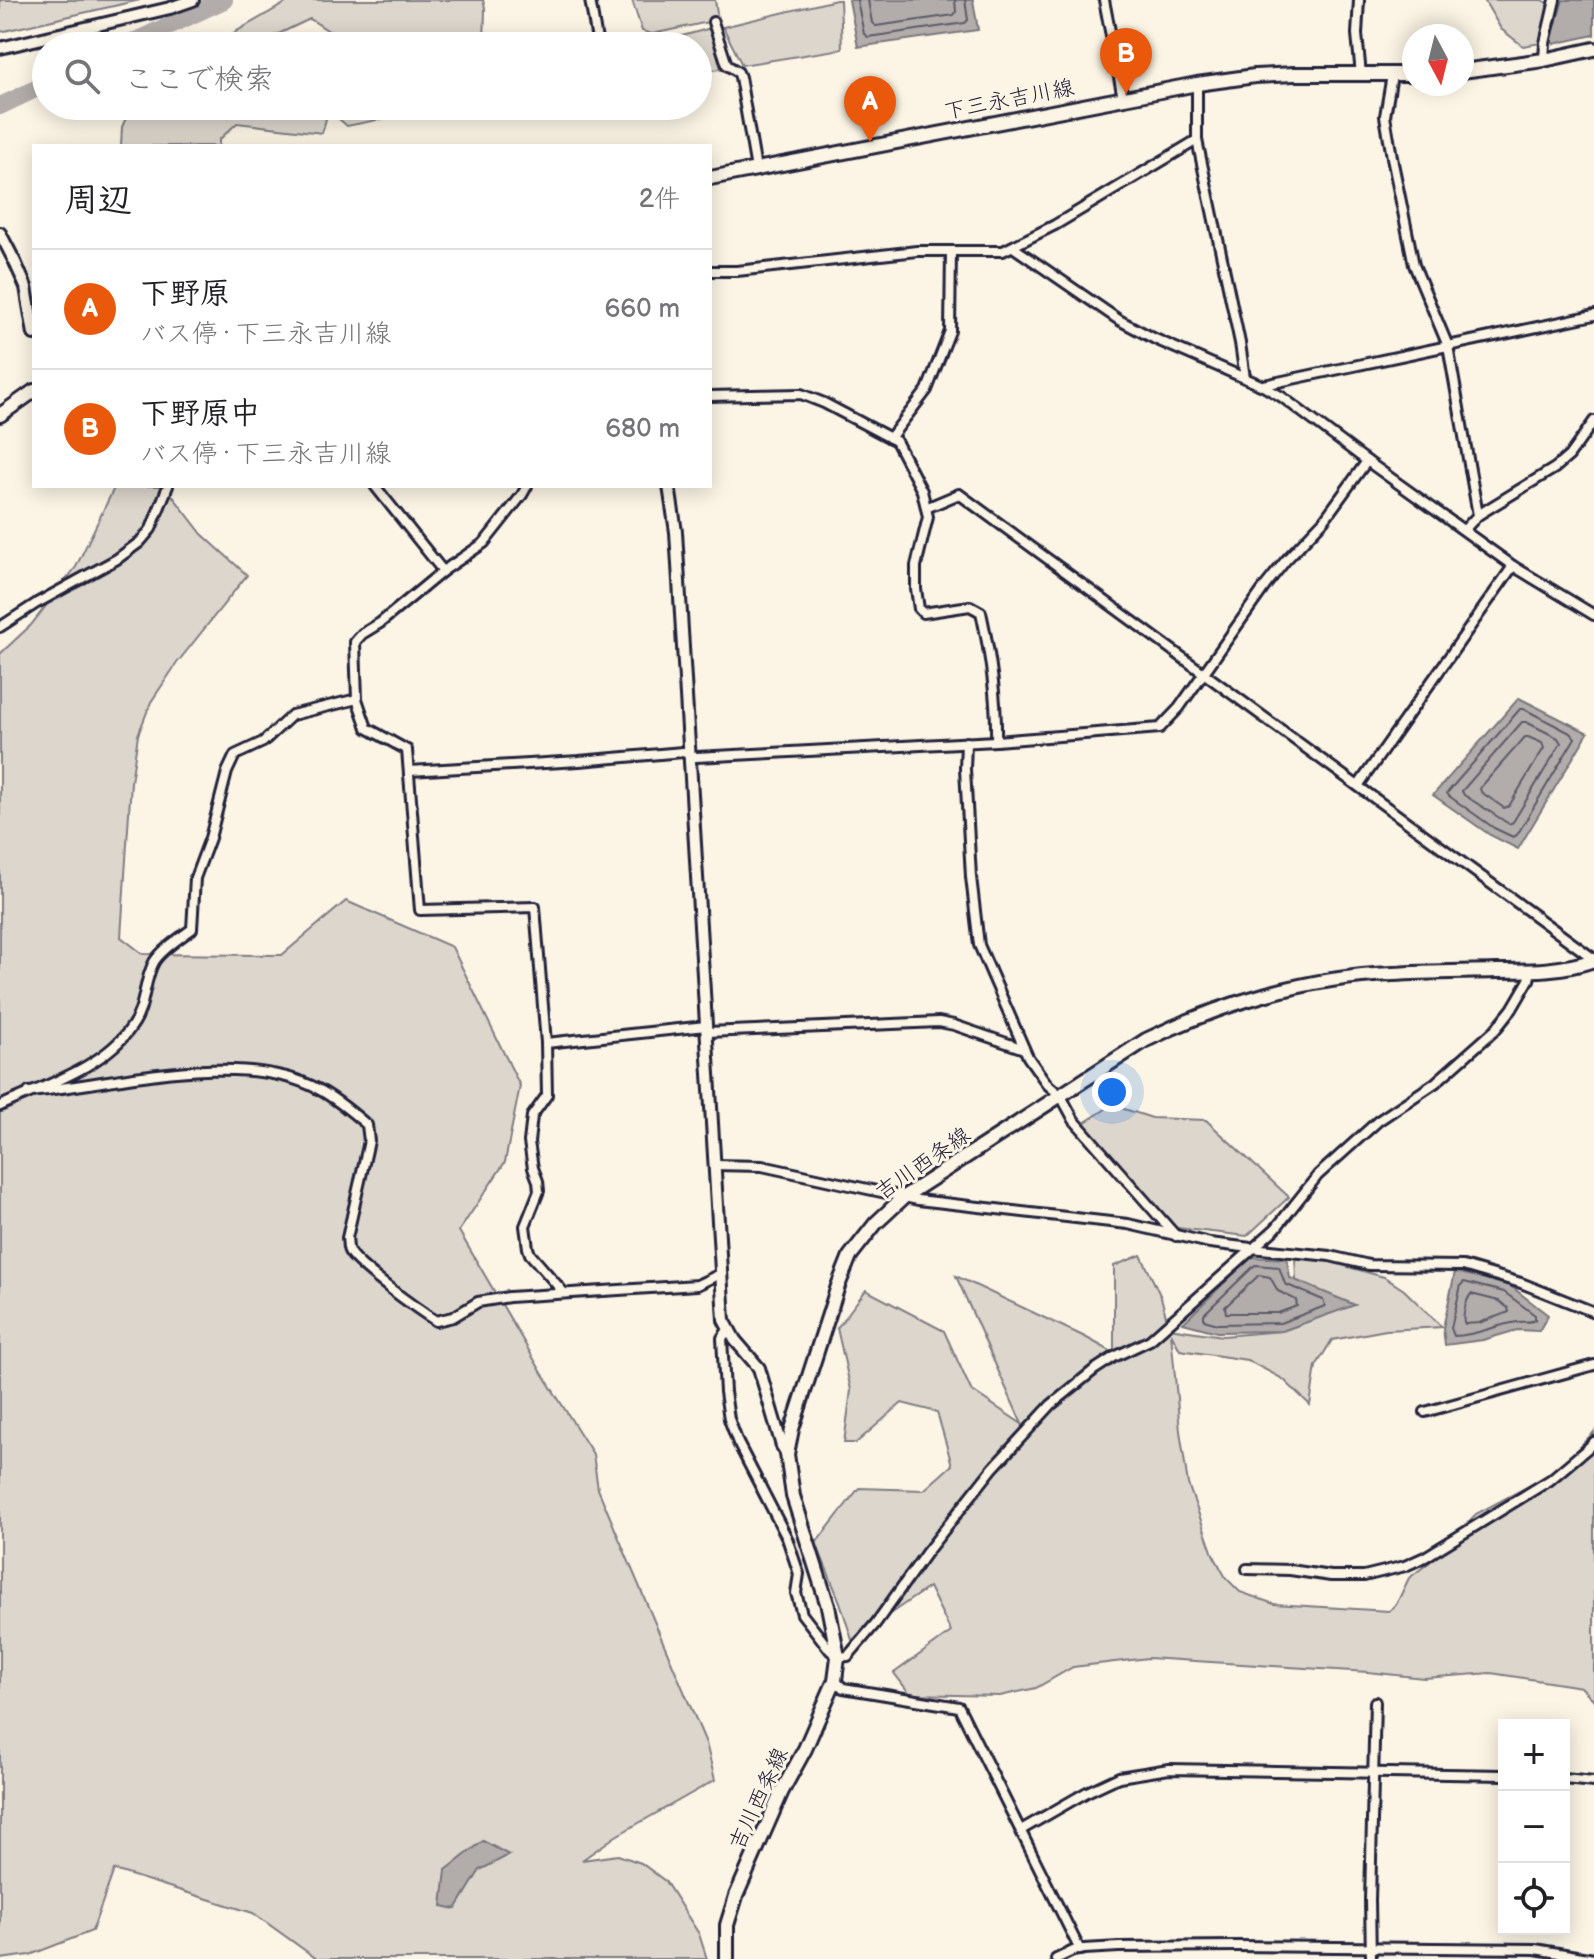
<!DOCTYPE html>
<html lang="ja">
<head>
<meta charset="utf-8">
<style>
	:root { --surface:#fff; --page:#f6f6f6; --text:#202124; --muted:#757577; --line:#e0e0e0; --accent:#ea580c }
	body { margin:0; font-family:"Balsamiq Sans","Klee One",sans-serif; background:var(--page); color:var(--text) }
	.controls { position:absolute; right:24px; bottom:24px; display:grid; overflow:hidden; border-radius:0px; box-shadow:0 4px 20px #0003 }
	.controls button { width:72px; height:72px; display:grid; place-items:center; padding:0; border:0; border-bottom:2px solid var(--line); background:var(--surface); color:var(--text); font:40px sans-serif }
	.compass { position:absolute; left:1402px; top:24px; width:72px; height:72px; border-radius:50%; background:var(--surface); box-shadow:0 4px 20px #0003; rotate:173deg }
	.you { position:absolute; left:1112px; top:1092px; width:28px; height:28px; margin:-20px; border:6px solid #fff; border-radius:50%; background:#1a73e8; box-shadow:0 0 0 12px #1a73e833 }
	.badge { display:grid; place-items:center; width:52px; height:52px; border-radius:50%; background:var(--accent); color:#fff; font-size:26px; font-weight:700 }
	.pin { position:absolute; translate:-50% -66px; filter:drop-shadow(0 2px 4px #0008) }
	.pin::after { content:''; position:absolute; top:42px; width:28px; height:24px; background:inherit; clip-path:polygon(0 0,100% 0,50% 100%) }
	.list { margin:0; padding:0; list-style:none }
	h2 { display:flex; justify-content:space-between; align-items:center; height:104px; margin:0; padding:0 32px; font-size:34px }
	h2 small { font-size:26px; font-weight:400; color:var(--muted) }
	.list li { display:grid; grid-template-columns:52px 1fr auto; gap:24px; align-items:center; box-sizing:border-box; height:120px; padding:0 32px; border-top:2px solid var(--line) }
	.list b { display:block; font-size:30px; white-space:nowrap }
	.list p { margin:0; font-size:26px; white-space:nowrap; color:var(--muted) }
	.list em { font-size:26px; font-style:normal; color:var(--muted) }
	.icon { flex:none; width:44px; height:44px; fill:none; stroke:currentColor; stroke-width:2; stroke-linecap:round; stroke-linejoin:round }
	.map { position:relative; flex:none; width:1594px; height:1959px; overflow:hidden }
	.search { position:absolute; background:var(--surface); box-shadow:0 4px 20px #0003; left:32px; top:32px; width:680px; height:88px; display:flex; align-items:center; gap:20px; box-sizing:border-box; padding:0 28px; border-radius:44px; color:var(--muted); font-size:30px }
	.panel { position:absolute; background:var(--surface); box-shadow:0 4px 20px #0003; left:32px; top:144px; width:680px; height:344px; border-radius:0px }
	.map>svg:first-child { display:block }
	.green { fill:#dcd6cc; stroke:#7f7c84; stroke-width:2 }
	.water { fill:#b2adab; stroke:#78757e; stroke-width:2 }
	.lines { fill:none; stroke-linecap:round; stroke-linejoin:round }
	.shore { stroke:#5c5a68; stroke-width:2 }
	.river { stroke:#b2adab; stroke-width:18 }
	.minor-casing { stroke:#22223b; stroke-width:14 }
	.tertiary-casing { stroke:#22223b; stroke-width:16 }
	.secondary-casing { stroke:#22223b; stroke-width:18 }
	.minor { stroke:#fcf5e5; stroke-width:8 }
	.tertiary { stroke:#fcf5e5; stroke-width:10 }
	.secondary { stroke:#fcf5e5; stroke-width:12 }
	.labels { text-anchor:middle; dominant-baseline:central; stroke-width:6; stroke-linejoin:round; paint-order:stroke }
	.street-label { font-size:22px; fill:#22223b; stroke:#fcf5e5 }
</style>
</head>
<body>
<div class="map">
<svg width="1594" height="1959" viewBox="0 0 1594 1959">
	<rect width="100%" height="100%" fill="#fcf5e5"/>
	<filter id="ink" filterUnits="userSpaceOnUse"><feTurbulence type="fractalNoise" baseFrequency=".0125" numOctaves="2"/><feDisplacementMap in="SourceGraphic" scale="16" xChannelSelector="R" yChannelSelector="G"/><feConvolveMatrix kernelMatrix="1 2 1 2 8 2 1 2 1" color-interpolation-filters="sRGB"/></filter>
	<g filter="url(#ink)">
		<g class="green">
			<path d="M0,0H140L0,32Z"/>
			<path d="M291,0H483L485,8L484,46H352L310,19L270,38L275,46H211Z"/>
			<path d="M632,0H715L718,20L652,34L642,31Z"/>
			<path d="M836,0H840L842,49L742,65L723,27Z"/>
			<path d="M1484,0H1542L1548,3L1542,43L1523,46L1501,29Z"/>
			<path d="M711,28L721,69L698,72V46H646Z"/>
			<path d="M131,106H317L326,119L322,133L237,123L219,140V146H121L122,127Z"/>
			<path d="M354,106H395L397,116L347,126L339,119Z"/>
			<path d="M115,486H165L202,534L247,575L177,663L151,702L138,735L131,782L121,937L143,954L282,955L346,901L452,947L520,1086L505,1162L459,1231L542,1373L593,1454L598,1489L706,1743L715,1780L616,1836L582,1860L618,1855L641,1863L665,1881L699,1934L707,1959H317L253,1913L114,1870L92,1931L30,1955L0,1959V654L31,625L76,567Z"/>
			<path d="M1112,1105L1152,1118L1206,1120L1289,1197L1247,1236L1168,1227L1084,1123Z"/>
			<path d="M1295,1252L1384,1277L1404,1290L1442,1327L1386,1330L1332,1340L1316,1366L1310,1405L1283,1379L1247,1360L1180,1350L1171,1333L1180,1431L1188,1484L1213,1554L1226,1578L1240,1592L1274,1604L1389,1611L1396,1605L1409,1578L1430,1562L1476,1514L1555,1472L1594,1432V1700L1581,1687L1491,1673L1424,1678L1368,1672L1148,1658L1073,1667L1036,1688L1000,1696L910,1694L894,1673L951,1632L929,1587L852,1640L840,1602L816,1543L859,1488L924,1490L952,1465L937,1412L902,1403L856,1443H844L851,1390L837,1328L866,1290L944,1331L971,1390L1022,1424L956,1276L1085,1337L1114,1353V1266L1141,1255L1161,1297L1169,1328L1223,1336L1282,1331L1353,1305L1296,1281Z"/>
		</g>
		<g class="water">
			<path d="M849,0H973L978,30L858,47Z"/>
			<path d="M1563,0H1594V35L1554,44L1551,41Z"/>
			<path d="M1519,698L1588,733L1518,849L1490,835L1433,795Z"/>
			<path d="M1251,1257L1287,1259L1290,1278L1355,1305L1282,1331L1217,1332L1183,1323Z"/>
			<path d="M1455,1272L1508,1284L1548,1315L1539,1331L1517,1330L1483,1340L1445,1345L1443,1328Z"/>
			<path d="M483,1841L509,1855L480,1870L456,1909L442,1906L446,1870Z"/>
		</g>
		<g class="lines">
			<g class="shore">
				<path d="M857,0L864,34L868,37L965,23L968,20L965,0"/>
				<path d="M868,0L872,23L876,26L954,15L956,12L955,0"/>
				<path d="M1520,709H1524L1572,734L1575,738L1517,835L1513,837L1494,828L1449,796L1447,793Z"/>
				<path d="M1522,722H1526L1558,738L1561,743L1513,822L1509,824L1464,795L1462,791Z"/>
				<path d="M1525,737H1528L1542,743L1544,748L1509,806L1504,808L1481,792L1480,788Z"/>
				<path d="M1255,1265L1279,1267L1285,1284L1323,1300L1325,1306L1280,1323L1218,1324L1204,1320V1314Z"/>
				<path d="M1259,1275L1270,1277L1278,1291L1296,1300L1297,1306L1278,1313H1226L1225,1307Z"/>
				<path d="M1464,1282L1504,1292L1535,1315V1320C1529,1323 1524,1321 1517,1322C1495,1325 1476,1336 1454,1336L1451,1328L1461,1285Z"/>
				<path d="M1471,1294L1499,1301L1508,1308L1509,1312L1479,1323L1465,1324C1461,1318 1466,1300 1471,1294Z"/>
			</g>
			<g class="river">
				<path d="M125,46L224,0"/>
				<path d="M0,106L46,84"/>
			</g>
			<defs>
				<g id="minor">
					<path d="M590,0L598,46"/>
					<path d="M1104,0L1123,98"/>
					<path d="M1359,0L1357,34L1361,75"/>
					<path d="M713,22L727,65L738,72L740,77L756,169"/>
					<path d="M1544,60L1545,43L1555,0"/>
					<path d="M1392,75L1385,116L1393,163L1414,265L1448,346L1478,515"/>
					<path d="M1197,84V140L1240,343L1245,378"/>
					<path d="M1013,247L1119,320L1155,339L1263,386L1282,397L1367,461L1513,566L1594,615"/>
					<path d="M710,271H737L917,251H1003L1055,225L1197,140"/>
					<path d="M1264,385L1594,315"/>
					<path d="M710,396L801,394L824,403L896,441L922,491L926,508L928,517L916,566V589L919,609L923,613L970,606L981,612C990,653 997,699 996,741"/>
					<path d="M890,438L927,390L950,331L951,251"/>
					<path d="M375,486L443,571"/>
					<path d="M527,486L522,495L484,543L443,571L380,623L362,634L355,642L357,699L367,728L407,750L420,910L535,907L546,1043L547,1095L532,1116L529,1142L533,1168L538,1181L539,1191L525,1226L528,1248L530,1254L564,1293"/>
					<path d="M926,508L959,494L1594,959"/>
					<path d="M1464,530L1478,515L1555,468L1569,456L1594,421"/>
					<path d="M0,627L37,603L117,559L140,542L151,529L168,486"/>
					<path d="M966,742L965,769L971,877L979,945L1028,1057L1047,1084L1061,1096L1074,1120L1176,1236"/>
					<path d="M410,771L579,761L683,752L696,757L996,741L1160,728L1179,708L1266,585L1286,560L1324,520L1367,461"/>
					<path d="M1358,786L1513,566"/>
					<path d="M707,1032L939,1022L954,1025L1024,1049"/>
					<path d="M546,1043L706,1026"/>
					<path d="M29,1092C114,1084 240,1048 318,1089C335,1098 352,1112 367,1125L369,1141L347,1238C348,1242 347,1247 349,1251C355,1265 420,1311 436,1321L453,1317L478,1302L509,1297L697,1285L720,1274"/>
					<path d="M0,1106C43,1086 105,1067 132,1026C146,1007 143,982 154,962C161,950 181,937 192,929L195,878L210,838L227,772L235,755L263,742L292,715L357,699"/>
					<path d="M714,1165L762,1166L918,1200L1128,1224L1210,1243L1251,1248L1330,1256L1369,1265L1463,1266L1521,1283L1594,1312"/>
					<path d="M728,1330L722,1338L725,1392L729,1419L738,1443L787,1538L799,1574L796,1593L802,1614L830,1650L838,1657L848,1656L876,1623L926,1553L993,1468L1051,1405L1094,1370L1114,1357L1150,1340L1276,1228L1318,1175L1378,1121L1435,1083L1495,1030L1512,1009L1529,980L1531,971"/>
					<path d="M1425,1412L1594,1365"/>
					<path d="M1247,1569L1290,1570L1331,1576H1364L1405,1566L1425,1557L1550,1480L1588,1448L1594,1442"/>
					<path d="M835,1680L843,1688L959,1707L1080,1950"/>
					<path d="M1564,1779L1594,1782"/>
					<path d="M1021,1830L1087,1792L1119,1777L1169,1769L1504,1775"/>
					<path d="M1056,1959L1073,1951L1084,1949L1119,1947L1238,1946L1535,1949L1594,1959"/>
					<path d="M1371,1959L1370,1900L1375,1702"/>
				</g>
				<g id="tertiary">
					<path d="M0,48L170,8L193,0"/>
					<path d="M0,233L15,262L26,287L34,334"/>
					<path d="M669,486L676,532L724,1320L735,1340L759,1368L782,1446L787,1454"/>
				</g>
				<g id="secondary">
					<path d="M1462,71L1544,60L1594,49"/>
					<path d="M710,178L1197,84L1255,76L1294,74H1414"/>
					<path d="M0,415L34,391"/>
					<path d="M727,1959V1925L736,1896L782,1791L805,1749L835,1680L838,1657L828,1606L793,1496L787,1454L792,1429L838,1286L850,1256L876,1223L905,1196L1146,1040C1222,1003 1308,977 1393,974C1428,972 1462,972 1497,971C1531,971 1562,971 1594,960"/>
				</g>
			</defs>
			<use href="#minor" class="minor-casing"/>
			<use href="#tertiary" class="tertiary-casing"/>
			<use href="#secondary" class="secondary-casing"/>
			<use href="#minor" class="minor"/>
			<use href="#tertiary" class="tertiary"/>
			<use href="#secondary" class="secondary"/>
		</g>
	</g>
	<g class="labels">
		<g class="street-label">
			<text transform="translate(1009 100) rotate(-11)">下三永吉川線</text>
			<text transform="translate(923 1164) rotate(-35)">吉川西条線</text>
			<text transform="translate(759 1799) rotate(-65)">吉川西条線</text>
		</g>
	</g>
</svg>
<div class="controls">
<button>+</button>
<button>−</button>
<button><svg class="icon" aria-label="locate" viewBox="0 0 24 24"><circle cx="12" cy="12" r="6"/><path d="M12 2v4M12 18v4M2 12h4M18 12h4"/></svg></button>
</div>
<svg class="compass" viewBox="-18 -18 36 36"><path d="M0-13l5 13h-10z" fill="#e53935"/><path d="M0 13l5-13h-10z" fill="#757577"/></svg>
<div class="you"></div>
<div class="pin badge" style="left:870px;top:142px">A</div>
<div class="pin badge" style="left:1126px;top:94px">B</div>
<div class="search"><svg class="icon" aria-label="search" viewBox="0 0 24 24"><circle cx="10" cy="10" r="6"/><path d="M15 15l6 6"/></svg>ここで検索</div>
<section class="panel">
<h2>周辺<small>2件</small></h2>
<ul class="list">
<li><span class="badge">A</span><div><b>下野原</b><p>バス停 · 下三永吉川線</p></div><em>660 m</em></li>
<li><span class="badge">B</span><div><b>下野原中</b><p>バス停 · 下三永吉川線</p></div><em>680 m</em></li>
</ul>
</section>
</div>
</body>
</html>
